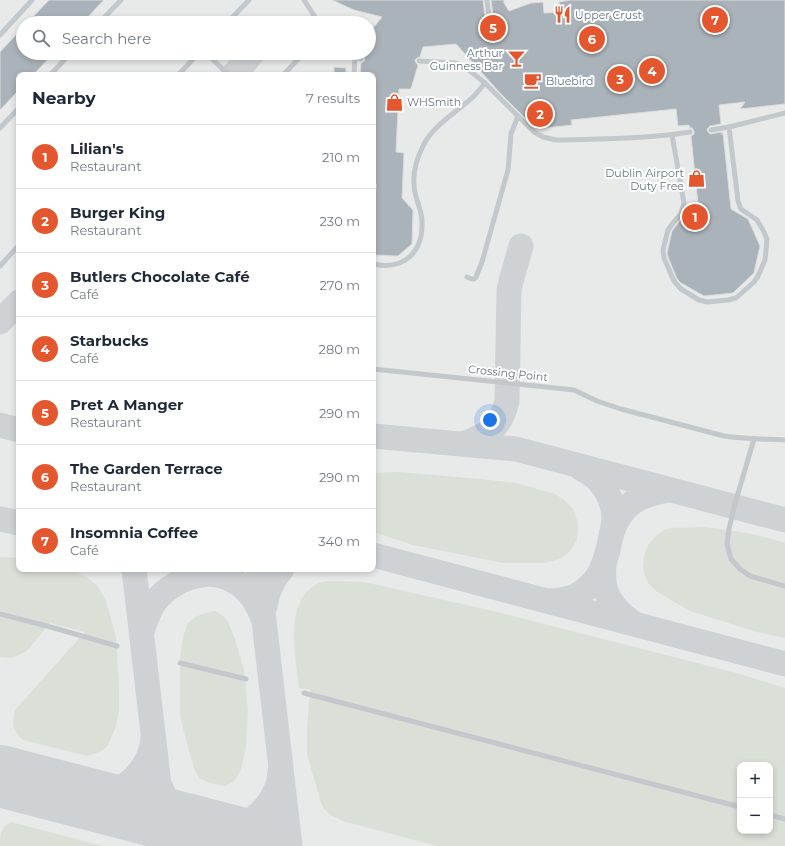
<!DOCTYPE html>
<html lang="en">
<head>
<meta charset="utf-8">
<style>
	:root { --surface:#fff; --page:#f2f2f3; --text:#1f2937; --muted:#747a83; --line:#e0e1e3; --accent:#e4572e }
	body { margin:0; font-family:Montserrat,sans-serif; background:var(--page); color:var(--text) }
	.controls { position:absolute; right:12px; bottom:12px; display:grid; overflow:hidden; border-radius:8px; box-shadow:0 2px 6px #0003 }
	.controls button { width:36px; height:36px; display:grid; place-items:center; padding:0; border:0; border-bottom:1px solid var(--line); background:var(--surface); color:var(--text); font:20px sans-serif }
	.you { position:absolute; left:490px; top:420px; width:14px; height:14px; margin:-10px; border:3px solid #fff; border-radius:50%; background:#1a73e8; box-shadow:0 0 0 6px #1a73e833 }
	.badge { display:grid; place-items:center; width:26px; height:26px; border-radius:50%; background:var(--accent); color:#fff; font-size:13px; font-weight:700 }
	.pin { position:absolute; translate:-50% -50%; border:2px solid #fff; box-shadow:0 1px 4px #0006 }
	.list { margin:0; padding:0; list-style:none }
	h2 { display:flex; justify-content:space-between; align-items:center; height:52px; margin:0; padding:0 16px; font-size:17px }
	h2 small { font-size:13px; font-weight:400; color:var(--muted) }
	.list li { display:grid; grid-template-columns:26px 1fr auto; gap:12px; align-items:center; box-sizing:border-box; height:64px; padding:0 16px; border-top:1px solid var(--line) }
	.list b { display:block; font-size:15px; white-space:nowrap }
	.list p { margin:0; font-size:13px; white-space:nowrap; color:var(--muted) }
	.list em { font-size:13px; font-style:normal; color:var(--muted) }
	.icon { flex:none; width:22px; height:22px; fill:none; stroke:currentColor; stroke-width:2; stroke-linecap:round; stroke-linejoin:round }
	.map { position:relative; flex:none; width:785px; height:846px; overflow:hidden }
	.search { position:absolute; background:var(--surface); box-shadow:0 2px 6px #0003; left:16px; top:16px; width:360px; height:44px; display:flex; align-items:center; gap:10px; box-sizing:border-box; padding:0 14px; border-radius:22px; color:var(--muted); font-size:15px }
	.panel { position:absolute; background:var(--surface); box-shadow:0 2px 6px #0003; left:16px; top:72px; width:360px; height:500px; border-radius:8px }
	.map>svg:first-child { display:block }
	.built { fill:#e8e9e9; fill-rule:evenodd }
	.green { fill:#dadfd7; fill-rule:evenodd }
	.lines { fill:none; stroke-linecap:round; stroke-linejoin:round }
	.taxiway { stroke:#ced2d4; stroke-width:25 }
	.runway { stroke:#ced2d4; stroke-width:62 }
	.building { fill:#aab3b9; stroke:#dcdcda }
	.lane { stroke:#c3c8cc; stroke-width:5 }
	.labels { text-anchor:middle; dominant-baseline:central; stroke-width:4; stroke-linejoin:round; paint-order:stroke }
	.poi-label { font-size:11px; fill:#657683; stroke:#fff; text-anchor:start }
	.street-label { font-size:11px; fill:#657683; stroke:#fff }
</style>
</head>
<body>
<div class="map">
<svg width="785" height="846" viewBox="0 0 785 846">
	<rect width="100%" height="100%" fill="#fafaf8"/>
	<path class="built" d="M0,0H785V846H0ZM23,23H369V53H23ZM19,75H373V569H19ZM740,765H770V831H740Z"/>
	<g class="green">
		<path d="M398,472L481,479L516,483L555,494L564,500L573,509L578,523V531L577,539L573,547L568,553L561,558L553,561L542,563H503L413,545L373,532V473Z"/>
		<path d="M703,527C731,530 758,534 785,543V638L757,632L690,611L656,591L648,583L643,569L644,556L648,545L657,535L664,530L670,528Z"/>
		<path d="M0,557L19,558V569H69L86,577L98,586L106,601L116,637L119,686V709L116,726L108,745L102,751L87,756L23,740C12,729 12,725 15,710L85,632L50,623L26,652L11,658L0,657Z"/>
		<path d="M333,581L364,582L493,611L740,674L785,688V846H437L343,821L330,815L322,806L307,754V730L309,701L311,690L299,688C296,657 283,602 317,584C322,581 328,581 333,581ZM740,765H770V831H740Z"/>
		<path d="M215,611L222,615L228,622L235,639L244,670L248,712L246,746L241,770L234,781L225,786L210,783L200,779L195,771L189,751L180,716V658L183,637L188,623L195,617L206,613Z"/>
		<path d="M11,822L103,846H0C0,834 0,829 11,822Z"/>
	</g>
	<g class="lines">
		<g class="taxiway">
			<path d="M233,75L253,53"/>
			<path d="M0,322L19,302"/>
			<path d="M0,425L19,430"/>
			<path d="M373,436L516,449L785,520"/>
			<path d="M463,444C487,435 501,429 507,401L509,291L511,281L521,246"/>
			<path d="M0,519L19,523"/>
			<path d="M612,532C623,502 640,495 669,490"/>
			<path d="M373,555L785,664"/>
			<path d="M604,564C601,593 611,607 633,623"/>
			<path d="M134,569L166,846"/>
			<path d="M258,569L290,846"/>
			<path d="M549,601C562,601 576,598 586,589C599,579 604,565 608,550C610,540 613,530 614,520C614,498 602,478 582,469"/>
			<path d="M265,606C267,592 272,580 282,569"/>
			<path d="M142,632C146,618 151,604 162,594C177,580 202,570 222,576C234,579 245,588 252,597C256,604 260,609 262,616"/>
			<path d="M0,786L9,784L22,782"/>
			<path d="M161,788C167,805 180,817 196,825C198,826 201,828 204,829C206,829 210,829 213,829C221,829 229,829 237,827C259,820 279,796 280,772"/>
			<path d="M68,794C77,795 87,797 96,796C126,793 150,768 153,739"/>
			<path d="M133,811C148,819 157,829 164,845"/>
			<path d="M262,844L265,846"/>
		</g>
		<path class="runway" d="M0,776L270,846"/>
	</g>
	<g class="building">
		<path d="M49,0H104L82,23H27Z"/>
		<path d="M332,0H483L485,17L487,19L489,20L492,19L493,16L491,0H504V3L509,11L531,3L543,2L544,13L560,12L559,2L570,0H785V104L740,109L745,102L719,105L721,124L710,126L707,129L708,132L710,134L722,132V135L723,133L731,209L748,219L760,246L754,273L733,293L704,296L681,283L677,279L668,257L667,253L672,231L681,219L698,204L691,136L694,134V131L692,128H690L689,125L678,126L676,109L571,120L572,125L536,129L500,93L456,44L423,47L420,57L417,58L415,60L416,63L418,65L411,89H399L396,152L404,153L402,198L413,210L412,244L398,256L373,255V204L375,202L376,184H374V175H373V75H360L361,63L363,62L365,60L364,57L362,55V53H369V33L382,17L354,10Z"/>
		<path d="M23,27V53H54L33,75H19V90L0,110V52Z"/>
		<path d="M334,67L346,68V75H334Z"/>
	</g>
	<g class="lines">
		<g class="lane">
			<path d="M304,0L319,23"/>
			<path d="M487,0L489,16"/>
			<path d="M99,23L121,0"/>
			<path d="M227,23L249,0"/>
			<path d="M0,35L32,0"/>
			<path d="M206,53L229,75"/>
			<path d="M344,53L355,57L361,59"/>
			<path d="M419,61L456,63L465,67L485,83L534,132L543,137L556,140C601,139 646,139 690,132"/>
			<path d="M354,74L355,57"/>
			<path d="M50,75L71,53"/>
			<path d="M178,75L199,53"/>
			<path d="M283,75L304,53"/>
			<path d="M0,128L19,108"/>
			<path d="M711,130L729,127L785,113"/>
			<path d="M672,135L684,203L681,214L673,223L668,230L663,250L664,258L674,281L681,289L699,300L707,302L728,300L736,298L754,282L758,276L765,260L767,239L763,230L757,220L741,209L738,201L729,127"/>
			<path d="M373,264C405,271 424,251 422,220C421,207 414,197 414,184C413,171 417,158 423,146C432,126 457,112 473,97C477,93 481,88 485,83"/>
			<path d="M0,266L19,245"/>
			<path d="M467,277L472,279H474L476,277L482,262L508,170L511,134L518,116"/>
			<path d="M373,369L574,390L597,401L621,409L724,436C744,439 765,439 785,440"/>
			<path d="M754,439L734,507L729,529L727,544L731,559L740,569L750,576L785,586"/>
			<path d="M0,614L47,626L117,646"/>
			<path d="M180,663L246,679"/>
			<path d="M304,693L740,807"/>
			<path d="M770,815L785,819"/>
		</g>
	</g>
	<defs>
		<symbol id="restaurant-bare" viewBox="-9 -9 18 18"><path d="M-5-6h1v4h1v-4h1v4h1v-4h1v5L-1.5 .5V6h-2V.5L-5-1ZM5-6V6H3V1.5H1.5Q1.5-4 5-6Z" fill="#e4572e" stroke="#fff" stroke-width="2.5" paint-order="stroke"/></symbol>
		<symbol id="bar-bare" viewBox="-9 -9 18 18"><path d="M-6-5H6L.8 .8V4.5H3.5V6h-7V4.5H-.8V.8Z" fill="#e4572e" stroke="#fff" stroke-width="2.5" paint-order="stroke"/></symbol>
		<symbol id="cafe-bare" viewBox="-9 -9 18 18"><path d="M-5.5-4.5H6V0H3Q3 3.5 0 3.5H-2.5Q-5.5 3.5-5.5 0ZM3-3.2v2h1.7v-2ZM-6 4.5H4V6H-6Z" fill="#e4572e" stroke="#fff" stroke-width="2.5" paint-order="stroke"/></symbol>
		<symbol id="shop-bare" viewBox="-9 -9 18 18"><path d="M-5-2.5h2.3a2.7 3.5 0 0 1 5.4 0H5L5.5 6h-11ZM-1.5-2.5h3a1.5 2.3 0 0 0-3 0Z" fill="#e4572e" stroke="#fff" stroke-width="2.5" paint-order="stroke"/></symbol>
	</defs>
	<g fill-rule="evenodd">
		<use href="#restaurant-bare" x="550" y="2" width="25" height="25"/>
		<use href="#bar-bare" x="504" y="46" width="25" height="25"/>
		<use href="#cafe-bare" x="520" y="68" width="25" height="25"/>
		<use href="#shop-bare" x="382" y="90" width="25" height="25"/>
		<use href="#shop-bare" x="684" y="166" width="25" height="25"/>
	</g>
	<g class="labels">
		<g class="poi-label">
			<text x="575" y="15">Upper Crust</text>
			<text x="503" y="53" text-anchor="end">Arthur<tspan x="503" dy="13">Guinness Bar</tspan></text>
			<text x="546" y="81">Bluebird</text>
			<text x="407" y="102">WHSmith</text>
			<text x="684" y="173" text-anchor="end">Dublin Airport<tspan x="684" dy="13">Duty Free</tspan></text>
		</g>
		<g class="street-label">
			<text transform="translate(508 373) rotate(6)">Crossing Point</text>
		</g>
	</g>
</svg>
<div class="controls">
<button>+</button>
<button>−</button>
</div>
<div class="you"></div>
<div class="pin badge" style="left:695px;top:217px">1</div>
<div class="pin badge" style="left:540px;top:114px">2</div>
<div class="pin badge" style="left:620px;top:79px">3</div>
<div class="pin badge" style="left:652px;top:71px">4</div>
<div class="pin badge" style="left:493px;top:28px">5</div>
<div class="pin badge" style="left:592px;top:39px">6</div>
<div class="pin badge" style="left:715px;top:20px">7</div>
<div class="search"><svg class="icon" aria-label="search" viewBox="0 0 24 24"><circle cx="10" cy="10" r="6"/><path d="M15 15l6 6"/></svg>Search here</div>
<section class="panel">
<h2>Nearby<small>7 results</small></h2>
<ul class="list">
<li><span class="badge">1</span><div><b>Lilian's</b><p>Restaurant</p></div><em>210 m</em></li>
<li><span class="badge">2</span><div><b>Burger King</b><p>Restaurant</p></div><em>230 m</em></li>
<li><span class="badge">3</span><div><b>Butlers Chocolate Café</b><p>Café</p></div><em>270 m</em></li>
<li><span class="badge">4</span><div><b>Starbucks</b><p>Café</p></div><em>280 m</em></li>
<li><span class="badge">5</span><div><b>Pret A Manger</b><p>Restaurant</p></div><em>290 m</em></li>
<li><span class="badge">6</span><div><b>The Garden Terrace</b><p>Restaurant</p></div><em>290 m</em></li>
<li><span class="badge">7</span><div><b>Insomnia Coffee</b><p>Café</p></div><em>340 m</em></li>
</ul>
</section>
</div>
</body>
</html>
